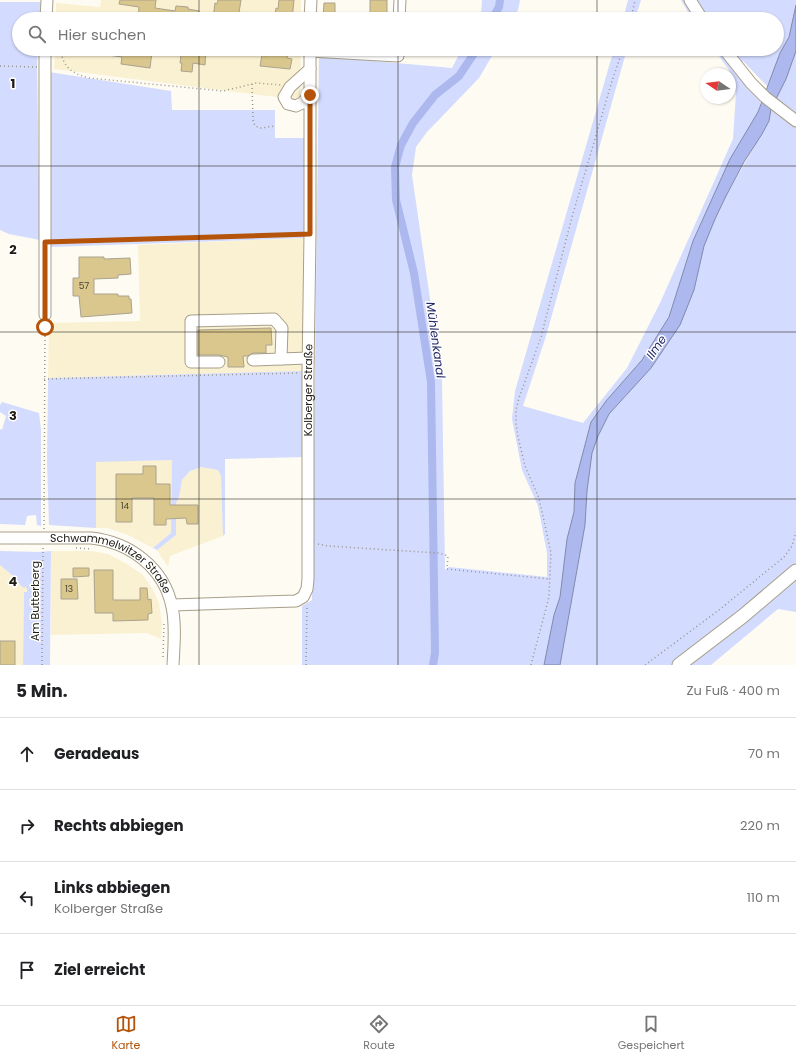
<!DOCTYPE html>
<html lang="de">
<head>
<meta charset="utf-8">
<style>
	:root { --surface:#fff; --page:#f6f6f6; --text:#202124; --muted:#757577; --line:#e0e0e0; --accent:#b45309 }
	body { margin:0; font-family:Poppins,sans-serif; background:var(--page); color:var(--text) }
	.compass { position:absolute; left:700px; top:68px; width:36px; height:36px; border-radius:50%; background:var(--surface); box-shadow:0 1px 3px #0004; rotate:283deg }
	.stop { position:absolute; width:12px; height:12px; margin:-9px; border:3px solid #b45309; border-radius:50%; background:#fff }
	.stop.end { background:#b45309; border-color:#fff; box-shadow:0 1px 4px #0008 }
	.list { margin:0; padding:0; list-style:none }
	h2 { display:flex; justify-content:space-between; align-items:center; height:52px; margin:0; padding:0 16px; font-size:17px }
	h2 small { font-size:13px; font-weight:400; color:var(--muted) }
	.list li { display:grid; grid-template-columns:26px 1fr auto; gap:12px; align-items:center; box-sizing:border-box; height:72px; padding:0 16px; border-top:1px solid var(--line) }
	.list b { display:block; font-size:15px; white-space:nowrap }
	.list p { margin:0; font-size:13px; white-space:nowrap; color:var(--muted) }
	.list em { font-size:13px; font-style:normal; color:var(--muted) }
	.icon { flex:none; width:22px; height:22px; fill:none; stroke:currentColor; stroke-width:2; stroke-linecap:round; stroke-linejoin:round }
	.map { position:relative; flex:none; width:796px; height:665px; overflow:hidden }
	.search { position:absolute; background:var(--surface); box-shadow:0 1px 3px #0004; left:12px; right:12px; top:12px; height:44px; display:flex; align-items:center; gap:10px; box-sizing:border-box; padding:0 14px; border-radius:22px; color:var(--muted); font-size:15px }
	.sheet { height:340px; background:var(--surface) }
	nav { display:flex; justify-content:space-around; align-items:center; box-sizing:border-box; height:56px; border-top:1px solid var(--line); background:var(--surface); font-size:11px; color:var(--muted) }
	nav a { display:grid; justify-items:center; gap:2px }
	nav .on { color:var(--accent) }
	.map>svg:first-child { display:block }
	.built { fill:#faf1d3 }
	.green { fill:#d3dbfe }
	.water { fill:#acb8ee; stroke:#8189ac }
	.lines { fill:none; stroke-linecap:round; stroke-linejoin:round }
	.canal { stroke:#acb8ee; stroke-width:8 }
	.building { fill:#dac78d; stroke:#aaa38e }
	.minor-casing { stroke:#a69f8a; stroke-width:13 }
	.major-casing { stroke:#a69f8a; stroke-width:15 }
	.path { stroke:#98958c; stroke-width:1.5; stroke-dasharray:1 3; stroke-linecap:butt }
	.minor { stroke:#fff; stroke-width:11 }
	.major { stroke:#fff; stroke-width:13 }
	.route { stroke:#b45309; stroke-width:5 }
	.grid { fill:none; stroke:#1e1b13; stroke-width:1; stroke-opacity:0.55 }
	.labels { text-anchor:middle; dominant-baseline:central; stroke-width:3; stroke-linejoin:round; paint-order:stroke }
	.number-label { font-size:9px; fill:#4d4632 }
	.street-label { font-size:11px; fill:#1e1b13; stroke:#fff }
	.water-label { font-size:12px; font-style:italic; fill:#232967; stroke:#fff }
	.grid-label { font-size:13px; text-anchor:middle; font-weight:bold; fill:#1e1b13; stroke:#fff; stroke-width:3; stroke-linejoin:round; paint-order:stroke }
</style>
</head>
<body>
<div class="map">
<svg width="796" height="665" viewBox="0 0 796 665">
	<rect width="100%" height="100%" fill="#fefbf2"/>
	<g class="built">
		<path d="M101,0H301V19H56V3L100,7Z"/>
		<path d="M55,49H301L300,100L54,69Z"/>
		<path d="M304,238L303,371L48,378L49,323L140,321L138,245Z"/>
		<path d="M173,460L171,533L153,548L128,535L107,528H96V461Z"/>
		<path d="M201,467L218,470L221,476L223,536L170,556L168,567L157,550L176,535V503L179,497L182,480L190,471Z"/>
		<path d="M51,551H92L108,554L127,564L143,575L153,590L159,603L162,624L161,639L147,633L51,635Z"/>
		<path d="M0,565L11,574L22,587L27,588V592H24L23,665H0Z"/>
	</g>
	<g class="green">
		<path d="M482,0H520L518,10L513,19H478L481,14Z"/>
		<path d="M628,0H641L635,19H623Z"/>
		<path d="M681,0H796V5L789,37L767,86L743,61L734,72L761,101L758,112L730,159L693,241L669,317L642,360L606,401L591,422L575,483L574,512L567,539L560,597L554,615L544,665H302V606L312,600L319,56L452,68L462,49H496L479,78L427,132L416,147L412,175L442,381L445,570L449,567L547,577V553L538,506L522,470L512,419L515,391L614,49H627L546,336L523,406L583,423L627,368L660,303L733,139L736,93L729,70L714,49H777V19H692Z"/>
		<path d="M0,2H41L39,19H19V49H38L37,65L40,240L9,234L0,230Z"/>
		<path d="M796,51V612L778,609L711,665H560L585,525L587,492L592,453L598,436L609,414L627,395L694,290L704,246L715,219L726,196L769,121L771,109Z"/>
		<path d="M49,72L171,91L172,110H275V138H306L304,238L51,247Z"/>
		<path d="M303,371L304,457L225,459V534L223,536L221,476L218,470L201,467L190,471L182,480L179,497L176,503V535L157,550L153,548L171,533L172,460L96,462V528L49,525L47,462L48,378Z"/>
		<path d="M2,402L39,413L41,430V526L37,525L36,515L27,516L25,525L0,524V429L2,430L6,416L0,412V405Z"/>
		<path d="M0,551L38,552L51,551L50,665H23L24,592H27V588L22,587L11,574L0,565Z"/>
	</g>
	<path class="water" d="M796,5V51L786,79L771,109L769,121L762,134L744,162L726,196L715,219L704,246L694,290L680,325L651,368L609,414L598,436L592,453L587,491L585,525L560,665H544L554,615L560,597L567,539L574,512L575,483L591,422L606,401L642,360L669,317L693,241L730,159L758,112L780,53L789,37Z"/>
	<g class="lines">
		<g class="canal">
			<path d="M492,19L499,7L500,0"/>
			<path d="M433,665L435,653L431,382L414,273L396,200L395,167L401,145L413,123L435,95L459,76L477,49"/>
		</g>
	</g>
	<g class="building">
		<path d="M120,0H156L155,8L175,11L176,6L188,7V9L199,11L198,19H138L139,7L119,4Z"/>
		<path d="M218,0H241L238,19H213L215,3L217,4Z"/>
		<path d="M279,0H294L292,19H277V16H275L276,8L278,9Z"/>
		<rect x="370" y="0" width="17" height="19"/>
		<path d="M324,3H335V19H323Z"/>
		<path d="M93,49H147V51L152,52L150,68L121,64L122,57L93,53Z"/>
		<path d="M183,49H206L205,65L193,63L192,72L181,71L182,63H180L181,55L182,56Z"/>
		<path d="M267,49H288L287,58L292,59L290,69L260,66L262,55L266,56Z"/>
		<path d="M79,257H104V259L130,258L131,274L118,275V278L94,279V294H118V296H129V299H131L132,313L81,317L79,296H73V278H79Z"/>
		<path d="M271,328L272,345H266V353H253L248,356H243L244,367H228V357L219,355H198V330Z"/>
		<path d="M143,466H156V484H170V505H198V524H187L186,518L166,519V525H154V498H132V522H116V474H143Z"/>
		<path d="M73,568H89V576L73,577Z"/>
		<path d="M94,570H113V600H140V588H147L148,600L151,599L152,613L148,614V620L113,621V613H95Z"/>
		<path d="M61,579H77L78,599H61Z"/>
		<rect x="0" y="641" width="15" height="24"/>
	</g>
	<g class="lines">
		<defs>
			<g id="minor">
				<path d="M690,0L702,19"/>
				<path d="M46,19L47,0"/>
				<path d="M310,19L311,0"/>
				<path d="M399,19L400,0"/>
				<path d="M724,49L751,83L765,97L796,121"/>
				<path d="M310,51L398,56V49"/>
				<path d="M310,95L302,103L296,106L288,104L284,97L290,87L310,69"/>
				<path d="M45,315V49"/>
				<path d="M253,360L281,359"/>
				<path d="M219,362H191V321L274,319L282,328L281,359L308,358"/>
				<path id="s1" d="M0,538H91C129,542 164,567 172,607C176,625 174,646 173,665"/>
				<path id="s2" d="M172,605L296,601L303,597L307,589L308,579V372L310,234V49"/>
			</g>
			<path id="major" d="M679,665L743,616L796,571"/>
		</defs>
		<use href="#minor" class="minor-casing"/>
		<use href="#major" class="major-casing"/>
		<g class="path">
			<path d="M631,19L635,0"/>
			<path d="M60,49C64,68 71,73 89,78L223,91L256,83L281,85"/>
			<path d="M0,66L37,67"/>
			<path d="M252,84L253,120L255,126L261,128L275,126"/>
			<path d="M55,242L301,234"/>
			<path d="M44,379L300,373"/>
			<path d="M44,529L45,325"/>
			<path d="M318,544L328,546L439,553L448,556L447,569L550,579"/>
			<path d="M76,548L92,549"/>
			<path d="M163,657L164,621"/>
			<path d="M42,665L43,547"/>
			<path d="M306,665L307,605"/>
			<path d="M531,665L549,597L551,553L539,498L525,466L518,437L516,423V410L519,398L541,337L572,217L612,81L623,49"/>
			<path d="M645,665L719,610L784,557L792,546L796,532"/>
		</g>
		<use href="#minor" class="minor"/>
		<use href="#major" class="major"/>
	</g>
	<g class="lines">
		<path class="route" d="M45,327V242L310,234V95"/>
	</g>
	<path class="grid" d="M199,0V19M398,0V19M597,0V19M199,49V665M398,49V665M597,49V665M0,166H796M0,332H796M0,499H796"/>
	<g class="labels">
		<g class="number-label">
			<text x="84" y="286">57</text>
			<text x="125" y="506">14</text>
			<text x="69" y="589">13</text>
		</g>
		<g class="street-label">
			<text stroke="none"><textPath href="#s2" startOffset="340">Kolberger Straße</textPath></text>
			<text stroke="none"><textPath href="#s1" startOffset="120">Schwammelwitzer Straße</textPath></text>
			<text transform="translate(35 601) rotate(-90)">Am Butterberg</text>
		</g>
		<g class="water-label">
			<text transform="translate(436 340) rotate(82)">Mühlenkanal</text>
			<text transform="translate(656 347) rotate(-56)">Ilme</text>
		</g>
	</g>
	<g class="grid-label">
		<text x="13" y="88">1</text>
		<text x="13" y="254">2</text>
		<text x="13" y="420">3</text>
		<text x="13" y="586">4</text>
	</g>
</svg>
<svg class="compass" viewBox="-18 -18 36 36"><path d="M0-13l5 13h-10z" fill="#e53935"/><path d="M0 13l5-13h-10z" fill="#757577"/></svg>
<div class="stop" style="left:45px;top:327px"></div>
<div class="stop end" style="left:310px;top:95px"></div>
<div class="search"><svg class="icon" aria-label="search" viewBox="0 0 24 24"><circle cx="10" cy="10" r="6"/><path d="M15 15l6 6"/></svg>Hier suchen</div>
</div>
<section class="sheet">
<h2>5 Min.<small>Zu Fuß · 400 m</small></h2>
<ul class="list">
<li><svg class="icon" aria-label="ahead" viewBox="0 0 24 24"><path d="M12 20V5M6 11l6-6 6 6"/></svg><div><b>Geradeaus</b></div><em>70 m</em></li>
<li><svg class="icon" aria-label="right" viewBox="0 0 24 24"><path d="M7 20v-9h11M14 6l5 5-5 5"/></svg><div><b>Rechts abbiegen</b></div><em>220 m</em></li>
<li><svg class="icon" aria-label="left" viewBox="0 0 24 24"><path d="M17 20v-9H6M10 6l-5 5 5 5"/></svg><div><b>Links abbiegen</b><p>Kolberger Straße</p></div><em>110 m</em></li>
<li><svg class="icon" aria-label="arrive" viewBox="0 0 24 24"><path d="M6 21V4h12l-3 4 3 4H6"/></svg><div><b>Ziel erreicht</b></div></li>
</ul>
</section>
<nav>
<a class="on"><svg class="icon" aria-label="map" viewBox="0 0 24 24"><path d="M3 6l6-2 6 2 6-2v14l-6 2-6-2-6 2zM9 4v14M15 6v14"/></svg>Karte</a>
<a><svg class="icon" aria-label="directions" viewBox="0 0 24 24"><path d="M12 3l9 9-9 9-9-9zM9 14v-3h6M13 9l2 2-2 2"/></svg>Route</a>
<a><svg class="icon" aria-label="saved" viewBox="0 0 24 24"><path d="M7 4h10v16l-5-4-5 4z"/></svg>Gespeichert</a>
</nav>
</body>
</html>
